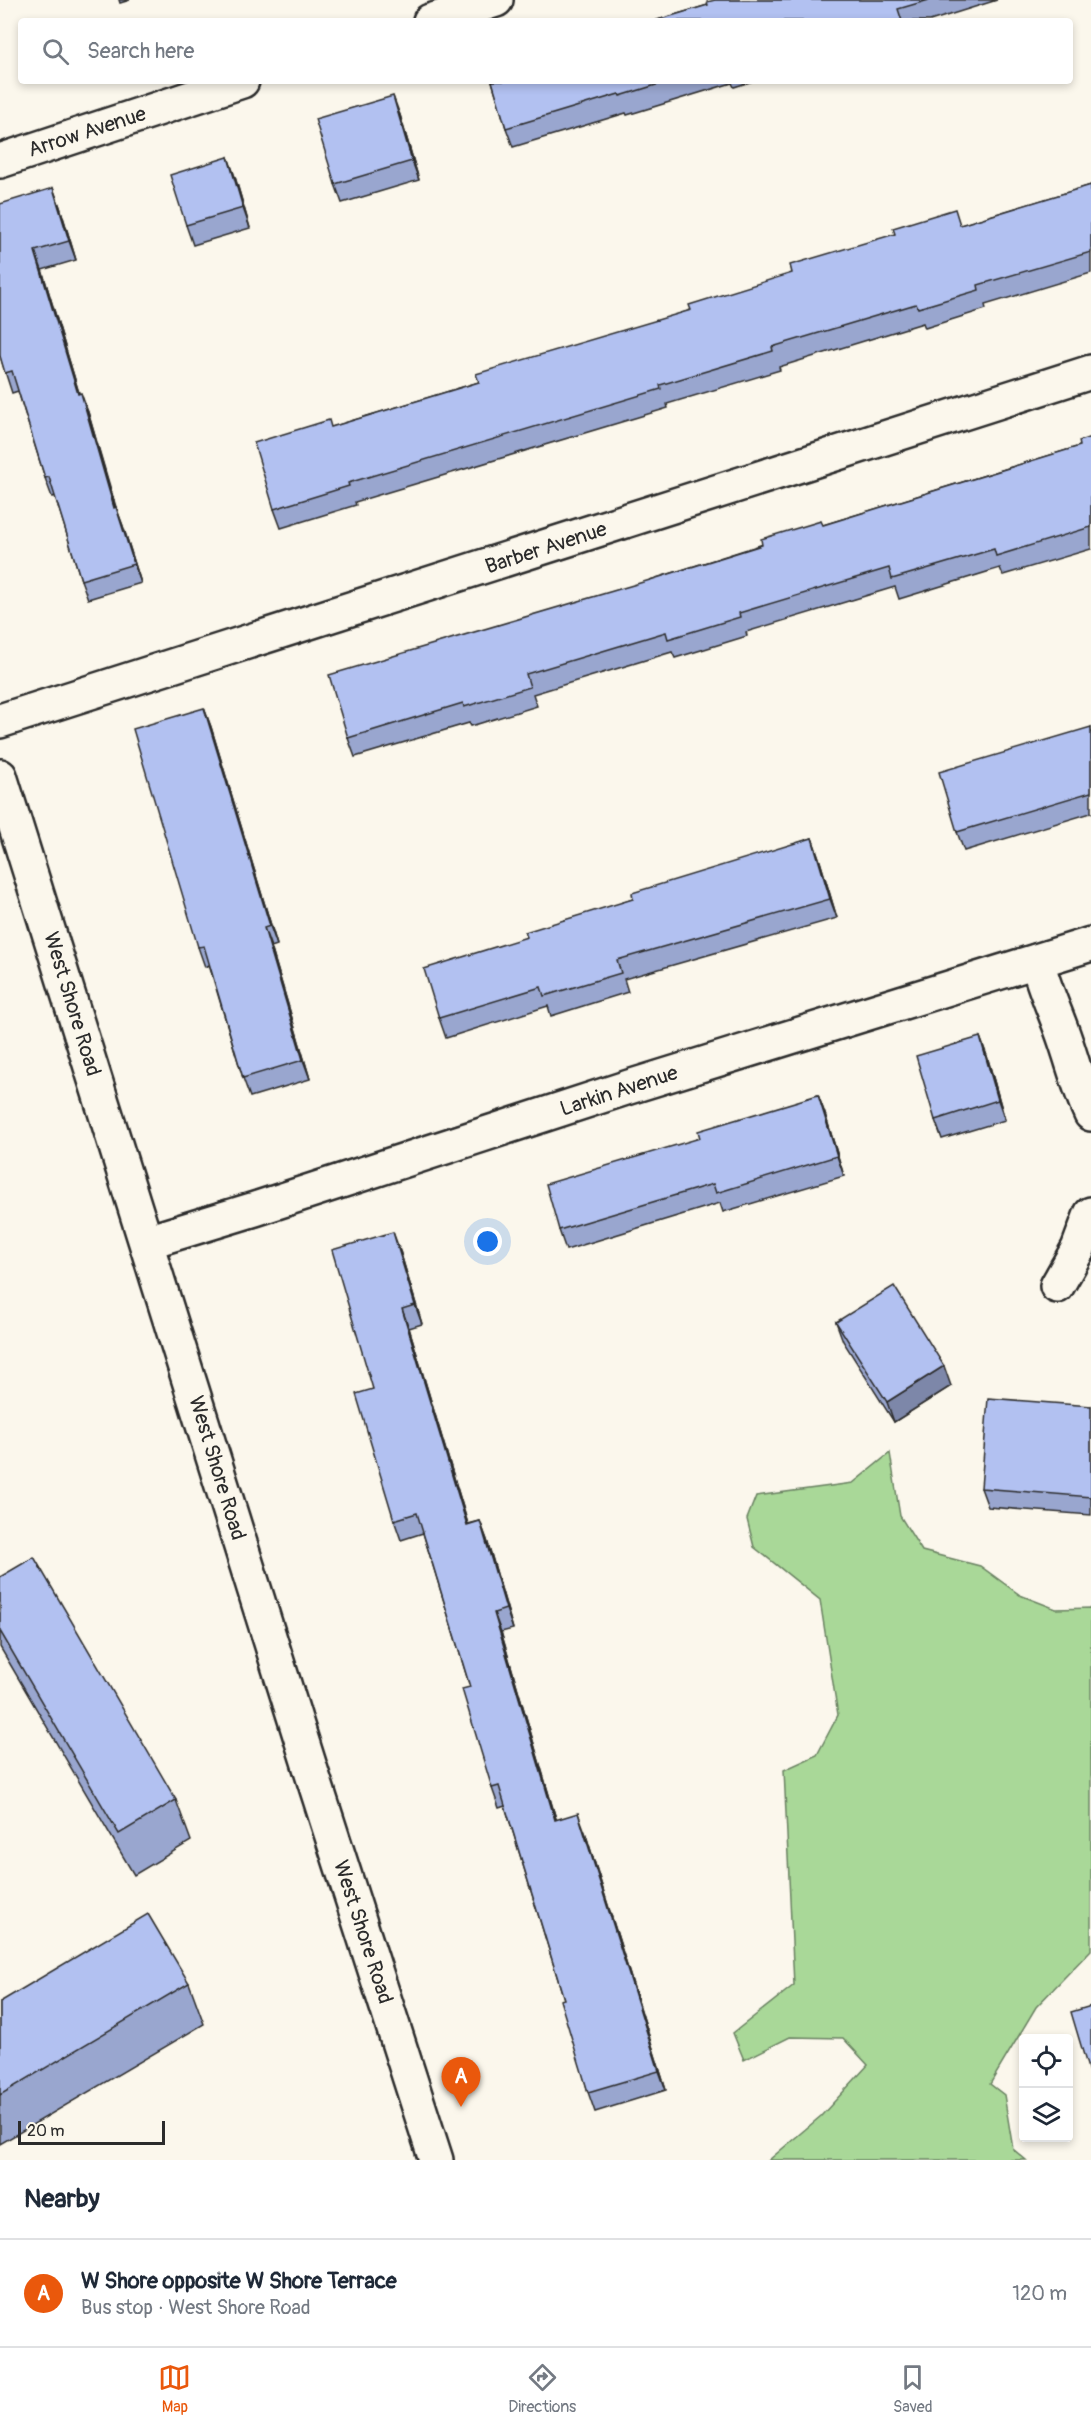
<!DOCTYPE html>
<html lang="en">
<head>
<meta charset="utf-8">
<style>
	:root { --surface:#fff; --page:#f6f6f7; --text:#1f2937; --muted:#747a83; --line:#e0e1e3; --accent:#ea580c }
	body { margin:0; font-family:Pangolin,sans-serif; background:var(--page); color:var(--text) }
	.controls { position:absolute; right:18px; bottom:18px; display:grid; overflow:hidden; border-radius:6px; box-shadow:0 3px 9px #0003 }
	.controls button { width:54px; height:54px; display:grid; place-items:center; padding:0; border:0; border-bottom:2px solid var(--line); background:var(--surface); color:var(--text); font:30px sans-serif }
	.scale { position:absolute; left:18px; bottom:15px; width:147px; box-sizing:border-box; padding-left:6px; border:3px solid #2b2b2b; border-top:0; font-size:16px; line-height:21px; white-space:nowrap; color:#2b2b2b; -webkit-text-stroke:4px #fbf7ec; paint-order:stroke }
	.you { position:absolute; left:488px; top:1242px; width:21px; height:21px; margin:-15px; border:4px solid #fff; border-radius:50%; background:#1a73e8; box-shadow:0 0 0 9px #1a73e833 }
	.badge { display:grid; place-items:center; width:39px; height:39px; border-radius:50%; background:var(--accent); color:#fff; font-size:20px; font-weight:700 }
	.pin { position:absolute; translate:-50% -50px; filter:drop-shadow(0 2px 3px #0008) }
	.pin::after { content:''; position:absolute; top:32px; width:21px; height:18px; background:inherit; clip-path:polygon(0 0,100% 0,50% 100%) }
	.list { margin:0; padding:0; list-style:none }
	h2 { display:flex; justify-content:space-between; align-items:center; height:78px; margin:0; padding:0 24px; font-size:26px }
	h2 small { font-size:20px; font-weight:400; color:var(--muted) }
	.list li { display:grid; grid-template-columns:39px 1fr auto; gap:18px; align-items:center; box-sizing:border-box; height:108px; padding:0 24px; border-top:2px solid var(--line) }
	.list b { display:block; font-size:22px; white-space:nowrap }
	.list p { margin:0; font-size:20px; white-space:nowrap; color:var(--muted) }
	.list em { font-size:20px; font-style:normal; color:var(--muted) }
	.icon { flex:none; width:33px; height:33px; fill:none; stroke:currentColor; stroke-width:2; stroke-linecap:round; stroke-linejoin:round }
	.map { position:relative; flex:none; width:1091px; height:2160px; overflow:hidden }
	.search { position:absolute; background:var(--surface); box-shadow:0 3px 9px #0003; left:18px; right:18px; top:18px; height:66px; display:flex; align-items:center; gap:15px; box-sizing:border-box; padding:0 21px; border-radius:6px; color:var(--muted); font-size:22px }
	.sheet { height:186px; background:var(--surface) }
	nav { display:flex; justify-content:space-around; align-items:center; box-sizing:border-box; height:84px; border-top:2px solid var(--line); background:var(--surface); font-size:16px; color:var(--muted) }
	nav a { display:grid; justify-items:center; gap:3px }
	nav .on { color:var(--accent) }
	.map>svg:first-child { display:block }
	.green { fill:#a9d898; stroke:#6a8262; stroke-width:1.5 }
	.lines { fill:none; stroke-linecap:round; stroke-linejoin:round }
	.minor-casing { stroke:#2b2b2b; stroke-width:38 }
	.major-casing { stroke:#2b2b2b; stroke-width:38 }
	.minor { stroke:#fbf7ec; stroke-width:33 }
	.major { stroke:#fbf7ec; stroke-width:33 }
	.wall { fill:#99a6cf; stroke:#2b2b2b; stroke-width:1.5 }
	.shaded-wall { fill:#7d87a9; stroke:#2b2b2b; stroke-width:1.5 }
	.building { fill:#b2c1f1; stroke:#2b2b2b; stroke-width:1.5 }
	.labels { text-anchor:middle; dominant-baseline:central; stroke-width:5; stroke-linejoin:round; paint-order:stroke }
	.street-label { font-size:21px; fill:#2b2b2b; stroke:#fbf7ec }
</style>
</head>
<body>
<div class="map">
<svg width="1091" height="2160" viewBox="0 0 1091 2160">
	<rect width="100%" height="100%" fill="#fbf7ec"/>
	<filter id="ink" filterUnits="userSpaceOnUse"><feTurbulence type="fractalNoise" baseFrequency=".0167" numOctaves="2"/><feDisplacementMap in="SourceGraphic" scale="12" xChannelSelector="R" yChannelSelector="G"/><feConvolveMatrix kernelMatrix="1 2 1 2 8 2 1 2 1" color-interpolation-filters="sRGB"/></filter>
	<g filter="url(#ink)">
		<path class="green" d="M890,1453L900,1516L922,1551L980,1566L1020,1595L1056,1609L1091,1608V1950L1036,2007L990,2084L1004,2095L1013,2149L1026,2160H769L821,2116L868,2065L843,2038L790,2037L744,2060L733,2033L794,1985L784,1770L817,1755L838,1715L820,1600L754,1547L747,1519L756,1496L853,1483Z"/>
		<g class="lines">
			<defs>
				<g id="minor">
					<path d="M430,21L496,0"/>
					<path d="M0,161L242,81"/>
					<path d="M0,721L1091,372"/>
					<path d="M1037,961C1044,989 1056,1013 1065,1040C1074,1066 1079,1088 1091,1114"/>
					<path d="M147,1242L255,1209L629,1087L1091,944"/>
					<path d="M1057,1286L1078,1249L1091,1214"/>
				</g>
				<path id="major" d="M0,776L314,1780L436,2160"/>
			</defs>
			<use href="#minor" class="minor-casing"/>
			<use href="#major" class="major-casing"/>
			<use href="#minor" class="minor"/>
			<use href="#major" class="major"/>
		</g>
		<g class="wall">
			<path d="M119,0H130L120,3Z"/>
			<path d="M715,0H997L930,21H654L708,5Z"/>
			<path d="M492,81H753L734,87L732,83L627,115L626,113L513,147L506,128Z"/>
			<path d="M400,115L419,180L342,203L335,184Z"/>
			<path d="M228,157L235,177L250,228L193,245L186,225Z"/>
			<path d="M1091,185V273L985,305L986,309L925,328L923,323L779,367L780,370L667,404L668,408L355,502L356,505L281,528L274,509L332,427L479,382L691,310L961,225Z"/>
			<path d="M53,188L60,207L76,260L42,270L79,393L88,412L116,507L123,526L141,583L88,599L81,580L55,496L52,497L45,478L18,391L12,393L0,356Z"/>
			<path d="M1091,437V549L1003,575L1000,568L899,599L895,587L746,632L747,636L675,658L672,652L533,694L537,706L471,726L469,723L355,757L348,738L650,580L823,525L1080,446Z"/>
			<path d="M204,708L211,727L277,945L271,947L310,1079L250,1097L243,1078L209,965L205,967L198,947Z"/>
			<path d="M1091,727V813L964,851L957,832Z"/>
			<path d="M812,838L819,858L837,918L624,979L628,992L551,1016L548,1006L446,1038L439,1018L527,937L633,899Z"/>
			<path d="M980,1037L987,1056L1005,1120L942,1139L935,1120Z"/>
			<path d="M818,1095L825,1114L844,1176L723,1212L720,1203L566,1250L559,1230L700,1138Z"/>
			<path d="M400,1251L422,1324L409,1328L468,1524L480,1521L487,1540L513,1629L501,1632L556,1819L585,1832L666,2090L595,2112L588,2092L564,1999L505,1806L499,1808L492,1788L470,1687L423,1533L401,1540L394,1520L373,1389Z"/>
			<path d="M836,1322L951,1386L894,1422L843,1341Z"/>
			<path d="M1091,1406V1515L988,1507L981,1488Z"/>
			<path d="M0,1577L176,1800L191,1841L134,1875L0,1647Z"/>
			<path d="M189,1983L204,2024L0,2144V2002Z"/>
		</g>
		<g class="shaded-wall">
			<path d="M393,96L400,115L419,180L412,161Z"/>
			<path d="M228,157L235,177L250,228L243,208Z"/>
			<path d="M53,188L60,207L76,260L69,241Z"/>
			<path d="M35,251L42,270L85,413L78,394Z"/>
			<path d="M81,393L88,412L121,527L114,508Z"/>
			<path d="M116,507L123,526L141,583L134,564Z"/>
			<path d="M204,708L211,727L277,945L270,926Z"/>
			<path d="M812,838L819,858L837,918L830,899Z"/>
			<path d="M264,928L271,947L310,1079L303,1060Z"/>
			<path d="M980,1037L987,1056L1005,1120L998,1100Z"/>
			<path d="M818,1095L825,1114L844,1176L837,1156Z"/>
			<path d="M393,1232L400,1251L422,1324L415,1305Z"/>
			<path d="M402,1309L409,1328L474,1544L467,1525Z"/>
			<path d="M944,1366L951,1386L894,1422L887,1402Z"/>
			<path d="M480,1521L487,1540L513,1629L506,1609Z"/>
			<path d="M494,1613L501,1632L562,1839L555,1820Z"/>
			<path d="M578,1813L585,1832L666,2090L659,2071Z"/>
		</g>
		<g class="building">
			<path d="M715,0H929L898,9L902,21H654L708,5L707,2Z"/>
			<path d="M492,81H669L620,96L619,94L506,128Z"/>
			<path d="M393,96L412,161L335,184L315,119Z"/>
			<path d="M228,157L243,208L186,225L170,175Z"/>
			<path d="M1091,185V252L978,285L979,290L918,308L916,304L772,347L773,351L660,385L661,389L348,483L349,486L274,509L254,443L329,420L331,427L479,382L476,374L691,310L689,305L792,273L790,265L895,234L893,228L955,209L960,225Z"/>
			<path d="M53,188L69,241L35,251L78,394L81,393L114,508L116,507L134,564L81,580L49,477L45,478L12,371L5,373L0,356V204Z"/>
			<path d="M1091,437V527L996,556L994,549L892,579L889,568L739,613L740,617L668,639L666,632L526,674L530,687L464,707L463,703L348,738L329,675L650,580L762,545L761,539L821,521L823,525L1080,446L1079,441Z"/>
			<path d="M204,708L270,926L264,928L303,1060L243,1078L204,946L198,947L133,729Z"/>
			<path d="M1091,727V792L957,832L939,772Z"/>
			<path d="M812,838L830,899L617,960L621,973L544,996L541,987L439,1018L424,969L527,937L525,932L633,899L632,893Z"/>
			<path d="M980,1037L998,1100L935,1120L916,1056Z"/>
			<path d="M818,1095L837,1156L716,1193L713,1184L559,1230L546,1184L700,1138L698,1131Z"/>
			<path d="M393,1232L415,1305L402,1309L467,1525L480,1521L506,1609L494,1613L555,1820L578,1813L659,2071L588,2092L560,2000L564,1999L499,1786L492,1788L462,1689L470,1687L417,1513L394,1520L356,1394L373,1389L332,1250Z"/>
			<path d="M894,1286L944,1366L887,1402L836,1322Z"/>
			<path d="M988,1398L1091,1406V1497L981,1488Z"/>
			<path d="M34,1557L176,1800L119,1834L0,1631V1577Z"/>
			<path d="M148,1914L189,1983L0,2095V2002Z"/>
			<path d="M1091,2006V2079L1071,2012Z"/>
		</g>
	</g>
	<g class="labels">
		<g class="street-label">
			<text transform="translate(87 132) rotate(-18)">Arrow Avenue</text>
			<text transform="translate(546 548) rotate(-18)">Barber Avenue</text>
			<text transform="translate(72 1004) rotate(73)">West Shore Road</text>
			<text transform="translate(619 1091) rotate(-18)">Larkin Avenue</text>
			<text transform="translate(217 1468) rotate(73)">West Shore Road</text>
			<text transform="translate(363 1932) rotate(72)">West Shore Road</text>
		</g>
	</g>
</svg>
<div class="controls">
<button><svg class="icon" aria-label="locate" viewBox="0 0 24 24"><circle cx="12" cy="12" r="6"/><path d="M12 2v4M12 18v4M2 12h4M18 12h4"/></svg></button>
<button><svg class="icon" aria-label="layers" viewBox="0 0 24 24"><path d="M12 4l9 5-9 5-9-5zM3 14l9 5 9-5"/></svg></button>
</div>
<div class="scale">20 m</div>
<div class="you"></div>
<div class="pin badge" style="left:461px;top:2107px">A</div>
<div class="search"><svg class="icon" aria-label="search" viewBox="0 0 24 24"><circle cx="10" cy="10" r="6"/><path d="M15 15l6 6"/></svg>Search here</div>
</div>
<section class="sheet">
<h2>Nearby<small></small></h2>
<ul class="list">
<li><span class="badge">A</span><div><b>W Shore opposite W Shore Terrace</b><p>Bus stop · West Shore Road</p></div><em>120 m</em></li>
</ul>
</section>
<nav>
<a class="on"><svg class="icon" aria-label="map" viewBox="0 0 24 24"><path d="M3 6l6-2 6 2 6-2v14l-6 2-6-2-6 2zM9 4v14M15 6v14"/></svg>Map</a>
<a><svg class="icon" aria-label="directions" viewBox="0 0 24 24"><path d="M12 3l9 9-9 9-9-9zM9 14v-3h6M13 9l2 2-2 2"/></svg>Directions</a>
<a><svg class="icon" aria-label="saved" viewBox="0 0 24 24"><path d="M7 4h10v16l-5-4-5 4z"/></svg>Saved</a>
</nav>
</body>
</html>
